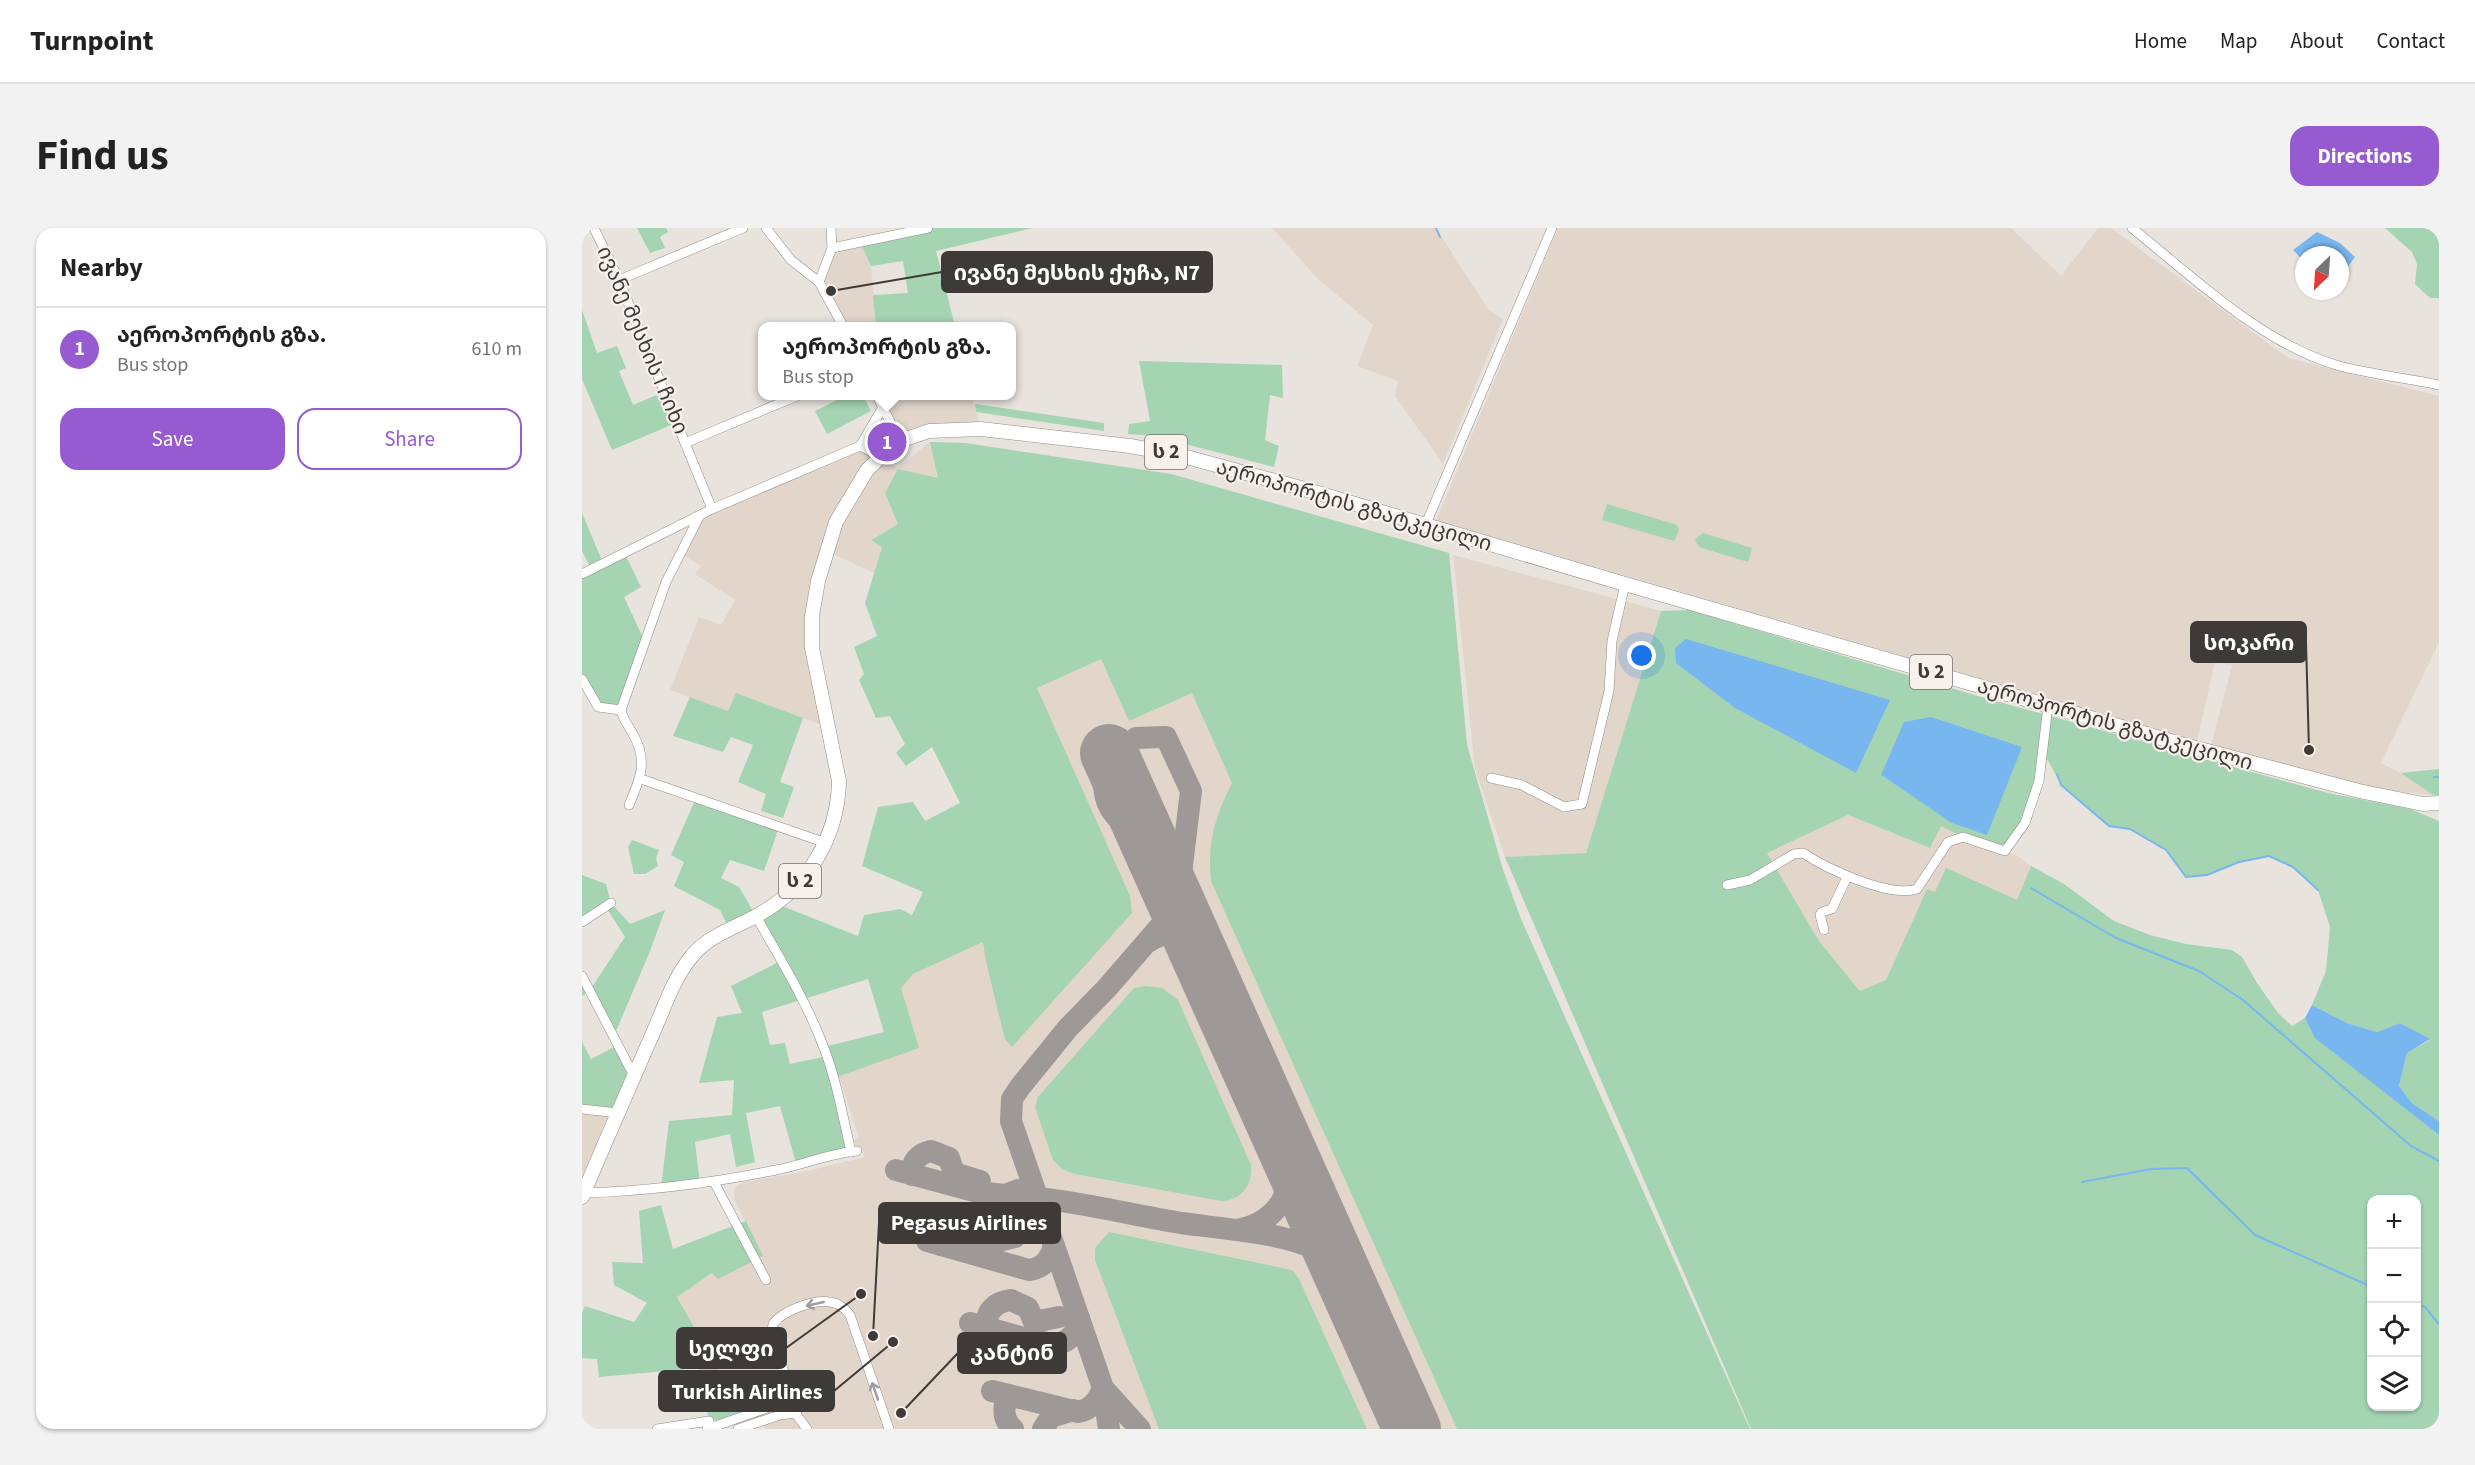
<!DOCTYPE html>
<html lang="en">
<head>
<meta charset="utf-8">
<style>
	:root { --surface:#fff; --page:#f2f2f2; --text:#222; --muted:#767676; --line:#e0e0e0; --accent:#965ad1 }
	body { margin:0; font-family:"Source Sans 3","Noto Sans Georgian",sans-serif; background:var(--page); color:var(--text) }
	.controls { position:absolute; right:18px; bottom:18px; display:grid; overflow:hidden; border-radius:12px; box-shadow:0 2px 4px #0004 }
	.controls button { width:54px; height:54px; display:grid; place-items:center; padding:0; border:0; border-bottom:2px solid var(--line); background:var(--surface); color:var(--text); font:30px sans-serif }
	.compass { position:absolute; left:1713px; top:18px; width:54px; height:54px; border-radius:50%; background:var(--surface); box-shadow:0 2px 4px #0004; rotate:205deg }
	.you { position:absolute; left:1060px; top:428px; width:21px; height:21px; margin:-15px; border:4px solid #fff; border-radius:50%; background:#1a73e8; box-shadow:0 0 0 9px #1a73e833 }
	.badge { display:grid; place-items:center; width:39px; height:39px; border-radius:50%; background:var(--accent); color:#fff; font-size:20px; font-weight:700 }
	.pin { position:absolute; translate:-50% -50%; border:3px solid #fff; box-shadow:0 2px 6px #0006 }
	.popup { position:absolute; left:176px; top:94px; width:258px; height:78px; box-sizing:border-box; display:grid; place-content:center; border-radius:12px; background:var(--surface); filter:drop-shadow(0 2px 4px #0005); font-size:20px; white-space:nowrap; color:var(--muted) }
	.popup b { font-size:22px; color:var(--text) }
	.popup::after { content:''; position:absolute; left:50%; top:100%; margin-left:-12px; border:12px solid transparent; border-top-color:var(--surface) }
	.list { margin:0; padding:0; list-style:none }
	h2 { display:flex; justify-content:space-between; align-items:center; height:78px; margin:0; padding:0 24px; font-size:26px }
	h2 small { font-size:20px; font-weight:400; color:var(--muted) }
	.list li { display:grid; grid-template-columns:39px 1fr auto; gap:18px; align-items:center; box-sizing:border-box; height:84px; padding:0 24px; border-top:2px solid var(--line) }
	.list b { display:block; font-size:22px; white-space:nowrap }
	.list p { margin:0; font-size:20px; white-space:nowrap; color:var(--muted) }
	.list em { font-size:20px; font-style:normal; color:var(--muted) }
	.actions { display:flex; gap:12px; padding:18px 24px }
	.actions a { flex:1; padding:14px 0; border:2px solid var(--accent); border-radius:18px; text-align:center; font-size:21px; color:var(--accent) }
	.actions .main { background:var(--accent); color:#fff }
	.icon { flex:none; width:33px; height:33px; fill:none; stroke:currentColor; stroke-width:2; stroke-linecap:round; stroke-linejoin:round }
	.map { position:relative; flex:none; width:1857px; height:1201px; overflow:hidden; border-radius:18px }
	header { display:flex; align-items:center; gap:36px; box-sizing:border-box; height:84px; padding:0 30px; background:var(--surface); border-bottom:2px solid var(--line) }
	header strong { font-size:28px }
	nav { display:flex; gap:33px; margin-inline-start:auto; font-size:21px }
	.intro { display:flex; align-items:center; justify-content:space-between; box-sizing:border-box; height:144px; padding:0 36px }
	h1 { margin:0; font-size:42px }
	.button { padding:15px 27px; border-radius:18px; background:var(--accent); color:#fff; font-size:21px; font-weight:700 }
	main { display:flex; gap:36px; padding:0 36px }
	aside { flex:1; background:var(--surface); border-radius:18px; box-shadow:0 2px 4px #0004 }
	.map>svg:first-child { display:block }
	.built { fill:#e2d6cb }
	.green { fill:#a4d4b1; fill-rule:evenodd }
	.water { fill:#78b6f0 }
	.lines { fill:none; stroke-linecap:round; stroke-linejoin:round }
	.stream { stroke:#78b6f0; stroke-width:2 }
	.taxiway { stroke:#9e9996; stroke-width:22 }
	.runway { stroke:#9e9996; stroke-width:58 }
	.minor-casing { stroke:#918b86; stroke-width:10 }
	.highway-casing { stroke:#918b86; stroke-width:15 }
	.minor { stroke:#fff; stroke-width:9 }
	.highway { stroke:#fff; stroke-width:14 }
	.oneway { stroke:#9e9c9c }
	.labels { text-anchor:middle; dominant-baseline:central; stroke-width:4.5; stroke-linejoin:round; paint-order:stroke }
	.shield { fill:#f7f0eb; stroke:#75716e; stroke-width:1.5 }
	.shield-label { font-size:20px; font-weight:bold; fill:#3d3a38 }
	.street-label { font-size:21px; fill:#3d3a38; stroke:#f7f0eb }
	.leader { fill:none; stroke:#3d3a38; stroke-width:2 }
	.callout-dot { fill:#3d3a38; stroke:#f7f0eb; stroke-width:2 }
	.callout { fill:#3d3a38; stroke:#3d3a38; stroke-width:2 }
	.callout-label { font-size:22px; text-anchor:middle; font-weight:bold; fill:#fff }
</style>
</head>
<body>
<header>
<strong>Turnpoint</strong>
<nav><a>Home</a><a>Map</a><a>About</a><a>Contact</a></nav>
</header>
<div class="intro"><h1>Find us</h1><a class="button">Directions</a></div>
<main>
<aside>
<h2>Nearby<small></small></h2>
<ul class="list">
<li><span class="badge">1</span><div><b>აეროპორტის გზა.</b><p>Bus stop</p></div><em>610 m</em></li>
</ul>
<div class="actions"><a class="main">Save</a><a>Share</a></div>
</aside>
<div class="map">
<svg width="1857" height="1201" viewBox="0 0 1857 1201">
	<rect width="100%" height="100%" fill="#e9e3de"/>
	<g class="built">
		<path d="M690,0H854L906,81L921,91L861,236L813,168L816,153L775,138L791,97L736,51Z"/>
		<path d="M976,0H1429L1479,48L1516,0H1529L1706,130L1857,168V414L1799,535L1819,545L1851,567L1778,559L1629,518L1650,437L1633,434L1615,513L854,293Z"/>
		<path d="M278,14L289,38L294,98H261L237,54L250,20Z"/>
		<path d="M295,168H390L399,201L318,213Z"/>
		<path d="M348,214L383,215L589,246L867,325L885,517L921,642L939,691L1164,1201H183L180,1193L166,1197L95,1068L131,1045L181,1028L152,971L153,959L162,954L221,944L283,929L281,924L276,925L271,912L277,910L257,848L336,820L319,759L331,746L401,714L418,642L316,296L290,311L300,319L292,345L245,323L230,387L246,499L154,466L146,483L88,462L117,389L139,397L153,372L113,346L119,338L99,326L118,287L278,218L315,240Z"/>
		<path d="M871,327L1079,383L1004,625L923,629L893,541Z"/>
		<path d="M1266,587L1348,620L1359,597L1381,609L1436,628L1449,638L1435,672L1353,664L1345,661L1304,752L1278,763L1237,713L1185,625Z"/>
		<path d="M0,882L34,885L0,964Z"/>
	</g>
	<g class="green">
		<path d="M55,0H84L86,4L78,9L83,20L68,25Z"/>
		<path d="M345,0H451L354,23L373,98H294L291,67L326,65L321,33L289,38L278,14Z"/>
		<path d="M1803,0H1857V70H1848L1833,56L1835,36L1830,24Z"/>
		<path d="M0,82L15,125L35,118L44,140L37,143L51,177L82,164L94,195L30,222L0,151Z"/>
		<path d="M557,133L700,137L701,170L688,167L683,212L697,218L692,239L572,208L546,206L547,196L568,193Z"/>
		<path d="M263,168H281L289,183L245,206L233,183Z"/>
		<path d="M393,176L522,195V203L394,184Z"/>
		<path d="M348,214L383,215L589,246L867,325L885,517L921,642L939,691L1168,1201H875L629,653C625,615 633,589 650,555L610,465L547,493L519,431L455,460L548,668L550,685L430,819L423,811L404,734L401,714L331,746L319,760L337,820L252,850L269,924L215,939L198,878L164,885L173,934L154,939L148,906L113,914L118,956L79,960L87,893L150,887L152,852L117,855L135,789L160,785L149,758L199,733L174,689L147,701L138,682L92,658L102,634L89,627L114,570L197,599L182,643L148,632L139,650L157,659L174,688L195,676L276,708L282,687L318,681L330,687L341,664L280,638L296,579L331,574L343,593L378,575L350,519L324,538L314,525L323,516L308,488L294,490L277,452L282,446L272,419L295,408L283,375L300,319L289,312L316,296L303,265L316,241L356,250ZM286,751L302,804L242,819L245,828L208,836L203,815L188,817L180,784Z"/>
		<path d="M1025,276L1095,297L1097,302L1092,313L1020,292Z"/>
		<path d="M0,285L21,335L42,324L59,359L42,369L63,414L39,482L16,479L0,451V346L9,341L0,323Z"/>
		<path d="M1121,305L1170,320L1166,334L1117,319L1113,311Z"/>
		<path d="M1107,382L1399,469L1746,565L1828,581L1857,593V893L1830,875L1817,858L1825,825L1848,812L1818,795L1795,804L1765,795L1730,777L1744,743L1748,699L1736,662L1712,639L1687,628L1657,634L1625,647L1604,649L1584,622L1548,601L1527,598L1479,557L1460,521C1456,566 1448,586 1423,623L1381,609L1359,598L1348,620L1266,587L1185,625L1237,713L1278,763L1304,752L1345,661L1353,664L1364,640L1435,672L1449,638L1482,656L1532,693L1568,707L1604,716L1650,722L1660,729L1675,755L1696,785L1710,798L1723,790L1734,810L1857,907V1201H1169L923,629L1004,625L1079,383ZM1440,519L1329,567L1299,547ZM1790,972H1834V1178H1790Z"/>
		<path d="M154,465L221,490L198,554L212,559L201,590L179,583L184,566L156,554L171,517L149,509L141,524L91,508L108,469L146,483Z"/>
		<path d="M1857,541V567H1851L1819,545Z"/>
		<path d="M50,612L77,622L74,630L76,638L63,646H52L46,619Z"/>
		<path d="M0,647L24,656L29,675L48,696L83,682L68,723L32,808L8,763L0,768V748L8,762L43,709L24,679L0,694Z"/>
		<path d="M564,758L580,760L596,772L669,937C671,957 659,973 639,973L493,946L480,941L471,932L453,879L456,869L552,760Z"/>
		<path d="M0,814L9,831L36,817L52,848L36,885L0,881Z"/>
		<path d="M79,977L91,1021L164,993L181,1028L136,1051L130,1045L95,1069L163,1188L127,1193L105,1201H75L127,1193L117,1140L17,1149L15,1131L0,1130V1085L3,1078L52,1094L65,1075L32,1057L30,1034L61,1035L57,983Z"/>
		<path d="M527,1004L710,1042L717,1051L785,1201H577L513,1032V1020Z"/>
	</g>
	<g class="water">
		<path d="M1735,4L1758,15L1773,29L1762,44L1758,40V27H1722V36L1720,31L1711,22Z"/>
		<path d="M1104,411L1308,472L1274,545L1153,480L1094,435L1093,420Z"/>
		<path d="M1349,489L1440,519L1405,607L1370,595L1299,547L1322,494Z"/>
		<path d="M1730,777L1765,795L1795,804L1818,795L1848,811L1825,825L1817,858L1830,875L1857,893V907L1733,810L1723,790Z"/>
	</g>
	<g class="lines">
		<g class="stream">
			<path d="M854,0L858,9"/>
			<path d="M1475,546L1479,557L1527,598L1548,601L1584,622L1604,649L1625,647L1657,634L1687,628L1711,639L1736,662"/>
			<path d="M1852,549H1857"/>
			<path d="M1449,660L1534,710L1617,743L1661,772L1829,918L1857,933"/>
			<path d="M1500,954L1569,941L1605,940L1673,1007L1790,1059"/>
			<path d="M1834,1076L1843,1079L1857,1096"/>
		</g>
		<g class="taxiway">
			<path d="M566,714C596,693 611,716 624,741"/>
			<path d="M314,942L395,964L423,967L436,962"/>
			<path d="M330,947C329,934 336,926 349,923L367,930L372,945L398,953"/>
			<path d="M423,967C483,970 540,985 599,995C635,1000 691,1004 724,1017C746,1026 756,1042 767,1062"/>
			<path d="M654,1002C693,996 716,963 706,924"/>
			<path d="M345,1013L447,1042C462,1040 468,1031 472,1018"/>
			<path d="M359,1017L363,1002L379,993L398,999L408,1015L433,1009"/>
			<path d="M388,1095C405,1099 465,1119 479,1115C491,1111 495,1101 497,1090"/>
			<path d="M405,1099C403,1083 413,1074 429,1072L446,1080L452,1094L477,1089"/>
			<path d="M410,1163L496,1184C510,1181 516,1173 521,1160L558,1201"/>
			<path d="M426,1167C421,1179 420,1191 431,1201"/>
			<path d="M461,1201L469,1189L491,1182"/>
			<path d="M527,1201L521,1160L429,893L430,871L438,859L486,800L525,760L595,679L609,563L584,509L554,510C546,517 535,524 529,533C519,549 520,572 533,587C540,596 552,600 562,604"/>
		</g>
		<path class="runway" d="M527,525L830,1201"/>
		<defs>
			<g id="minor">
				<path d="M12,0L37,52L103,215L215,168"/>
				<path d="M184,0L209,32L237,54L261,98"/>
				<path d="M1550,0C1611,49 1678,114 1754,137C1787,146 1823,150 1857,157"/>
				<path d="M250,20L346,0"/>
				<path d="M37,52L161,0"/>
				<path d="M237,54L250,20L249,0"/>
				<path d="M295,168L318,213"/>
				<path d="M103,215L130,281"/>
				<path d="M278,218L301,179"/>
				<path d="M843,298L970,0"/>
				<path d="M0,346L130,281L278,218L298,228"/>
				<path d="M0,451L16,479L39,482"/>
				<path d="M909,550L940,557L982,579L1000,576L1027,463L1030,413L1043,356"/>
				<path d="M59,551L244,615"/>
				<path d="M47,577C58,551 66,534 52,508C47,498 41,492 39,482L84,354L118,287"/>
				<path d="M1145,657L1168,652L1212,626L1221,625C1245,641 1308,670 1335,661L1366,614L1381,609L1423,623L1443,595L1457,553L1466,478"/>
				<path d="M174,688C198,731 225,774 242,820C255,854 261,889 269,924"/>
				<path d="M0,694L29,675"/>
				<path d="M1242,702L1238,687L1240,684L1250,681L1265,649"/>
				<path d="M0,748L52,848"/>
				<path d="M0,881L36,885"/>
				<path d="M132,954L184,1052"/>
				<path d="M2,965C67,963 130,955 194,942C221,937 248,925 275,923"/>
				<path d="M205,1166C206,1141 187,1114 191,1096C200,1083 232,1071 248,1074C256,1075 263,1080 268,1087L307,1201"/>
				<path d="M213,1185L225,1201"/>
				<path d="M75,1201L127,1193"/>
				<path d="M125,1201L188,1179L205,1166"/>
				<path d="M156,1201L198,1187L213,1185L218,1178C217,1171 213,1166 205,1166"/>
			</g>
			<path id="highway" d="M0,969C23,914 47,860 71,805C82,780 92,749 110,728C127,707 153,700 176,687C225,660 256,609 257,553L230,420V388L236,353L254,294L285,242L308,220L318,213L347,203L399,201L548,218L597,227L719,260L1043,356L1599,516L1777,563L1841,576L1857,575"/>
		</defs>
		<use href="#minor" class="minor-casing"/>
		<use href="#highway" class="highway-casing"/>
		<use href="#minor" class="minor"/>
		<use href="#highway" class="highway"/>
	</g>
	<defs><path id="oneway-shaft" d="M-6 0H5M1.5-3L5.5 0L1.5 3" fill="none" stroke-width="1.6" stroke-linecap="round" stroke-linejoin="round" transform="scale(1.5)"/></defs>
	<g class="oneway">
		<use href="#oneway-shaft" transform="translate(233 1076) rotate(167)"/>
		<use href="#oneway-shaft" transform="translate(293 1163) rotate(-109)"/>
	</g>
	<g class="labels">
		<g class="shield">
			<rect x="563" y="207" width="42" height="34" rx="4.5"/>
			<rect x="1328" y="427" width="42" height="34" rx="4.5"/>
			<rect x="197" y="636" width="42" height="34" rx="4.5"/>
		</g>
		<g class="shield-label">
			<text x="584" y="224">ს 2</text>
			<text x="1349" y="444">ს 2</text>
			<text x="218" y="653">ს 2</text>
		</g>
		<g class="street-label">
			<text transform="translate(61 112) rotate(67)">ივანე მესხის I ჩიხი</text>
			<text transform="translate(772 277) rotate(16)">აეროპორტის გზატკეცილი</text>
			<text transform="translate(1533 496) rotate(16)">აეროპორტის გზატკეცილი</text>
		</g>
	</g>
	<path class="leader" d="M249 63L360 44M1727 522L1724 414M291 1108L297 995M279 1066L204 1120M319 1185L376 1125M311 1114L252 1163"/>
	<g class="callout-dot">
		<circle cx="249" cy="63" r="6"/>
		<circle cx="1727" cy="522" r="6"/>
		<circle cx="291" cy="1108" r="6"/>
		<circle cx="279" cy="1066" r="6"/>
		<circle cx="319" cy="1185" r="6"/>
		<circle cx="311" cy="1114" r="6"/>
	</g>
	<g class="callout">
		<rect x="360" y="24" width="270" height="40" rx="6"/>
		<rect x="1609" y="394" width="115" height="40" rx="6"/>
		<rect x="297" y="975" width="181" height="40" rx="6"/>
		<rect x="95" y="1100" width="109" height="40" rx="6"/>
		<rect x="376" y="1105" width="108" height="40" rx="6"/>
		<rect x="77" y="1143" width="175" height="40" rx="6"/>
	</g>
	<g class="callout-label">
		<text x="495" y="52">ივანე მესხის ქუჩა, N7</text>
		<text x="1667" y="422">სოკარი</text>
		<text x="387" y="1002">Pegasus Airlines</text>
		<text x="149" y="1128">სელფი</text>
		<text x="430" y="1132">კანტინ</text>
		<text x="165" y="1171">Turkish Airlines</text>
	</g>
</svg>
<div class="controls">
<button>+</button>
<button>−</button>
<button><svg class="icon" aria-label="locate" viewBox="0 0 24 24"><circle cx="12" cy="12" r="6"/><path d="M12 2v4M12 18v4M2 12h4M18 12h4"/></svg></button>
<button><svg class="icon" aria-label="layers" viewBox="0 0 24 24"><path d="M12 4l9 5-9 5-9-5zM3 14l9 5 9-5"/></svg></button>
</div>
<svg class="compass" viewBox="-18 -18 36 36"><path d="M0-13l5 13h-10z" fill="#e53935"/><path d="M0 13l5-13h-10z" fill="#767676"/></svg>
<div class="you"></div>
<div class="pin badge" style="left:305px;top:214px">1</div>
<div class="popup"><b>აეროპორტის გზა.</b>Bus stop</div>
</div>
</main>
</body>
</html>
